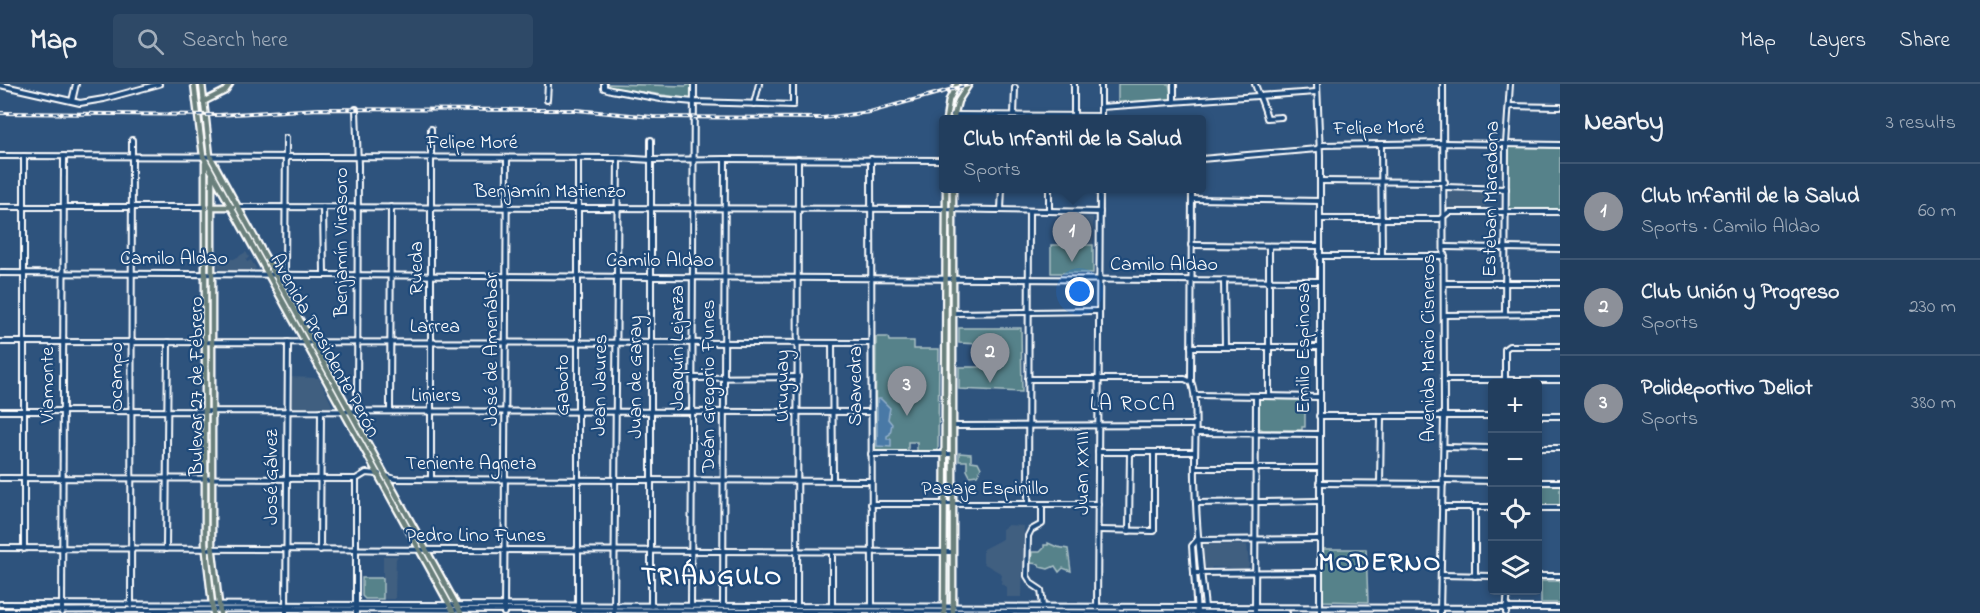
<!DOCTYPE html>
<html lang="en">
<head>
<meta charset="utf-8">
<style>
	:root { --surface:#223e5e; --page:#2e4967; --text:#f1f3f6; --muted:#a2aebc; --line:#3f5773; --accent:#8c9099 }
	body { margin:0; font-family:"Indie Flower",sans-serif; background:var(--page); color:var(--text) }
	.controls { position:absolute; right:18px; bottom:18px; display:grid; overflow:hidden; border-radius:6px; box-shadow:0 3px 9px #0003 }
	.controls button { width:54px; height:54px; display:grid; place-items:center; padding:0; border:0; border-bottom:2px solid var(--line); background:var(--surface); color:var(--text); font:30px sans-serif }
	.you { position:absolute; left:1080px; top:208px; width:21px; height:21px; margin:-15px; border:4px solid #fff; border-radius:50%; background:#1a73e8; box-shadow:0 0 0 9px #1a73e833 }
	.badge { display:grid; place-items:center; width:39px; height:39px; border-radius:50%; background:var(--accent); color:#fff; font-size:20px; font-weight:700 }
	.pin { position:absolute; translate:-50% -50px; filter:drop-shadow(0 2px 3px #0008) }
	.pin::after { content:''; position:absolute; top:32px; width:21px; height:18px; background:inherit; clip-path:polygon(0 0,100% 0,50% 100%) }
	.popup { position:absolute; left:939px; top:31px; width:267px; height:78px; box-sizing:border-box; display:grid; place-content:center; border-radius:6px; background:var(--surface); filter:drop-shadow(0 2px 4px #0005); font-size:20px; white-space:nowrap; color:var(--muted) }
	.popup b { font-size:22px; color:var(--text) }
	.popup::after { content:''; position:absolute; left:50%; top:100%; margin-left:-12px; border:12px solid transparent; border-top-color:var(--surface) }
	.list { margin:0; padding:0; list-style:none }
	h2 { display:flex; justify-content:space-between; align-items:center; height:78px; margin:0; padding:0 24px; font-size:26px }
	h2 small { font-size:20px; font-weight:400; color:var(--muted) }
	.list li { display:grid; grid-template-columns:39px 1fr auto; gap:18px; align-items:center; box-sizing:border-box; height:96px; padding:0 24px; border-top:2px solid var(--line) }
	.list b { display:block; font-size:22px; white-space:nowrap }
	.list p { margin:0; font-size:20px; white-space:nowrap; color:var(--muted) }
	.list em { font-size:20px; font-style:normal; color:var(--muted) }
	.icon { flex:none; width:33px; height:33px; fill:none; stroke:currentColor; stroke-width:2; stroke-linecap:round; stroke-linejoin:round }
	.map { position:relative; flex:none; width:1560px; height:529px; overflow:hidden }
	header { display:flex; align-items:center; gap:36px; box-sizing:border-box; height:84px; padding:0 30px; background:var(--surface); border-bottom:2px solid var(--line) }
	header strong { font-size:28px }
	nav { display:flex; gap:33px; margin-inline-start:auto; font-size:21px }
	.search { width:420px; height:54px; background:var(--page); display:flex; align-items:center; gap:15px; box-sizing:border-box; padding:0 21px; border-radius:6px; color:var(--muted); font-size:22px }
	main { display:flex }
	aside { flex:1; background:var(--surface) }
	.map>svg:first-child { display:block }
	.built { fill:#3f5e80 }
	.green { fill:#56828a; stroke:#aac0c4; stroke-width:1.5 }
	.water { fill:#4a79a6; stroke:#92afca; stroke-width:1.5 }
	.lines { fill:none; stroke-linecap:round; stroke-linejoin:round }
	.minor-casing { stroke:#fff; stroke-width:8 }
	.major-casing { stroke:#fff; stroke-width:9 }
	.minor { stroke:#1f4a7a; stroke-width:4 }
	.major { stroke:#6a807c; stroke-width:4.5 }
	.rail-casing { stroke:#fff; stroke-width:4 }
	.rail { stroke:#1f4a7a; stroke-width:1.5; stroke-dasharray:4.5; stroke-linecap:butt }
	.labels { text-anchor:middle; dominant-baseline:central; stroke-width:4.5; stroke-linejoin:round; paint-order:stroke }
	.street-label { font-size:20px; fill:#fff; stroke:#1f4a7a }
	.neighbourhood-label { font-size:21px; letter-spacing:1.5px; fill:#fff; stroke:#1f4a7a }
	.district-label { font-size:26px; font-weight:bold; letter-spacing:1.5px; fill:#fff; stroke:#1f4a7a }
</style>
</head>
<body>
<header>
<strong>Map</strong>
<div class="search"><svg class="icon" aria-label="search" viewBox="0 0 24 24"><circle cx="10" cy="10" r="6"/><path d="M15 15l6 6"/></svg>Search here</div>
<nav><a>Map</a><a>Layers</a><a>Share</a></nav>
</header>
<main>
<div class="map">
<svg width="1560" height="529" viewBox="0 0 1560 529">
	<rect width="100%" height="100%" fill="#2e537d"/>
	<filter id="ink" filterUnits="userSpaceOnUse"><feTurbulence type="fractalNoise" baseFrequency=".0167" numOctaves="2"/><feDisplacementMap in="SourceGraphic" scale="12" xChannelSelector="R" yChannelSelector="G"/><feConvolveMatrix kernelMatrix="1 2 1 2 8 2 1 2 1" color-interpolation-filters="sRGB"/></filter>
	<g filter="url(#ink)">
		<g class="built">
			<path d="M1449,105L1485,106V127L1449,125Z"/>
			<rect x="1067" y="133" width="26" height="28"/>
			<path d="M246,168L249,173L246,176L247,178L251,176L256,184L254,187L221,186L218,184V175H234Z"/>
			<path d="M289,293L319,294L333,323H289Z"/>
			<path d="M1008,441L1024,442L1022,513H1007V503L1001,500L1002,490L983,479V465L1002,455V445Z"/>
			<path d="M1205,460L1247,461L1249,481L1247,485L1212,483L1211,485H1207L1204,481L1202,462Z"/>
			<path d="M383,472H398L396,475L395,515H383Z"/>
		</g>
		<g class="green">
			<path d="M608,0L686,2L691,0V15L608,3Z"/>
			<path d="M1118,0H1169L1172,16L1118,19Z"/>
			<path d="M1506,60L1560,61V128H1506Z"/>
			<path d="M953,104V529H944L946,105Z"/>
			<rect x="1051" y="161" width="42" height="28"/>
			<path d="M959,244H1021L1022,308L959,305V283H981V260L959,259Z"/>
			<path d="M876,253H888L889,257H914V265H939L938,368H917V358H908V368H878L875,365Z"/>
			<path d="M1259,315L1305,316V343H1302V346H1263L1259,344Z"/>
			<path d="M959,369L971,370V377L978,378L981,384L977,391L970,392L967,386V377H959Z"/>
			<rect x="1538" y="399" width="22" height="22"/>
			<path d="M1048,459L1057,463L1068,465L1071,487L1063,484L1059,488L1055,482L1048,485L1040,483L1039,480L1031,479L1032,468H1040L1044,464V461H1048Z"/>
			<path d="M1322,465H1366L1368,518L1323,517Z"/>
			<path d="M362,494H383V515H365L362,512Z"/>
			<rect x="1541" y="497" width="19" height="22"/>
		</g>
		<path class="water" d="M877,315H881L890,324L888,335L892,340L890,350L887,352V355H891V363L877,362Z"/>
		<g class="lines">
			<defs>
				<g id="minor">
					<path d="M604,0V4L611,6L661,15L694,18L793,21V0"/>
					<path d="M1174,0V18"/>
					<path d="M1255,0C1259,12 1264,21 1267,34L1281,33"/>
					<path d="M1317,0L1320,71V529"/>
					<path d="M0,1L80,19L104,15L159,0"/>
					<path d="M547,16L548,0"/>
					<path d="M72,17L76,0"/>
					<path d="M754,20L759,0"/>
					<path d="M1509,22L1560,23"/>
					<path d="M1101,23L1316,8"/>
					<path d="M356,25L358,82L357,327"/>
					<path d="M953,31L1101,32"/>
					<path d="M1014,31L1015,4"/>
					<path d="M1074,32V0"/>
					<path d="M1101,36V0"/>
					<path d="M1381,61L1382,172"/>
					<path d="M0,72L618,74L652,76L725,75L943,76"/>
					<path d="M871,75L872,522"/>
					<path d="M1201,75L1317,65L1322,61L1445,59L1560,61"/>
					<path d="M1320,97L1445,98"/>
					<path d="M1445,103L1506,105"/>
					<path d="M1192,104L1191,298C1199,314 1194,372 1195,394C1196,437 1200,480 1205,523"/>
					<path d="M1192,115L1320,117"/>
					<path d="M0,123H206"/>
					<path d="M238,123L939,125L1100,128"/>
					<path d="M323,123L324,190"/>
					<path d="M1001,126L1002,104"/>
					<path d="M1049,127V104"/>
					<path d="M1320,135H1440L1449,128H1560"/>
					<path d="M1191,161L1319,162"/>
					<path d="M1269,162V312"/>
					<path d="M1445,163L1560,165"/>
					<path d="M1319,172H1445"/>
					<path d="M0,189L1319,197"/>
					<path d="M285,190L286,54"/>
					<path d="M1224,196L1225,263"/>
					<path d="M1445,199H1560"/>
					<path d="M954,229L1099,227"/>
					<path d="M1505,230L1506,60L1510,0"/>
					<path d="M1445,231L1560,230"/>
					<path d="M0,258L871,259"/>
					<path d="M832,259L833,396"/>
					<path d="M1191,263H1319"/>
					<path d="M693,294L798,293"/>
					<path d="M1028,295H1185L1191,298"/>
					<path d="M1444,296H1560"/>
					<path d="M1505,300V265L1509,262H1560"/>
					<path d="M1195,311L1319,313"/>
					<path d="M0,327L871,328"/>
					<path d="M390,327L391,123"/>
					<path d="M1319,332H1492"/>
					<path d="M1538,332H1560"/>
					<path d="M953,342L1195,341"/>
					<path d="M1195,349L1319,350"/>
					<path d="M1444,363L1492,364"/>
					<path d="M1538,364H1560"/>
					<path d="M1098,368H1195"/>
					<path d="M871,370H953"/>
					<path d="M1195,384H1319"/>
					<path d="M386,392L395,395L871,397"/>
					<path d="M0,394L356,395L366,389L379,390"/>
					<path d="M431,395V45"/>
					<path d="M1443,396L1492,397"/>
					<path d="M1538,398H1560"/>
					<path d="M1319,399L1443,400"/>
					<path d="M1380,400L1381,332"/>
					<path d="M1196,419L1319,417"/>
					<path d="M871,420H1098"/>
					<path d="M1028,420L1029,127"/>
					<path d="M1042,420V440L1031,446L1028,452L1027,492L1032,500L1041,506L1043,522"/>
					<path d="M1442,423H1492"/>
					<path d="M1538,424H1560"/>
					<path d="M1098,446L1154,447V368"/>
					<path d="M1129,447L1130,368"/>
					<path d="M1197,456L1319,455"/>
					<path d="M1197,456L1192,462L1197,529"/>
					<path d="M0,464L953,468"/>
					<path d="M24,465V72"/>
					<path d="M166,465L168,258"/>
					<path d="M320,466L321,327"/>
					<path d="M1194,489L1319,488"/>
					<path d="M1441,491L1492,492"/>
					<path d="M1475,492V424"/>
					<path d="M1538,492H1560"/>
					<path d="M0,520L1560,524"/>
					<path d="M131,522L132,56"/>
					<path d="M651,522V56"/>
					<path d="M691,522L694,0"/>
					<path d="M723,522L725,75"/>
					<path d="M797,522L798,75"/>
					<path d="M832,522V468"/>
					<path d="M1097,524L1100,104"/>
					<path d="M0,527L286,525L1287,529"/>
					<path d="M62,529L64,72"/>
					<path d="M286,529L288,258"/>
					<path d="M356,529V395"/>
					<path d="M504,529L507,74"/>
					<path d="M578,529V74"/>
					<path d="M614,529L618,74"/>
					<path d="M1255,529L1256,312"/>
					<path d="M1440,529L1444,332L1443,0"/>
					<path d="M1506,529L1508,506"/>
				</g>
				<g id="major">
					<path d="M194,0L203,72L454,529"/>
					<path d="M202,0L210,72L461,529"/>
					<path d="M203,18L225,7L230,0"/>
					<path d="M946,36L949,16L957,0"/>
					<path d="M953,36L958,17L969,0"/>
					<path d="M205,79V459L213,529"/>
					<path d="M212,91V460L220,529"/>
					<path d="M211,123H233"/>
					<path d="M944,529L946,104"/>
					<path d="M953,529V104"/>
				</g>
			</defs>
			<use href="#minor" class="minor-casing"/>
			<use href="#major" class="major-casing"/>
			<use href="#minor" class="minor"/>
			<use href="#major" class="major"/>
			<defs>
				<path id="rail" d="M0,29L219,31L319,25L545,26H576L653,33L823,34L870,28L971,0"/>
			</defs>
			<use href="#rail" class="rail-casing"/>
			<use href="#rail" class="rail"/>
		</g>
	</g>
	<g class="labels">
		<g class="street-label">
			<text transform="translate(1379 45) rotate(-1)">Felipe Moré</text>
			<text x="472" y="59">Felipe Moré</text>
			<text x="550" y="108">Benjamín Matienzo</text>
			<text transform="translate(1492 115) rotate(-89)">Esteban Maradona</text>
			<text transform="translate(342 158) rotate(-90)">Benjamín Virasoro</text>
			<text x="174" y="175">Camilo Aldao</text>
			<text x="660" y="177">Camilo Aldao</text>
			<text x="1164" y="181">Camilo Aldao</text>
			<text transform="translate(417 184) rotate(-90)">Rueda</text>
			<text x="435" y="243">Larrea</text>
			<text transform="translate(324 262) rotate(61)">Avenida Presidente Perón</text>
			<text transform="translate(678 264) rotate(-90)">Joaquín Lejarza</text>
			<text transform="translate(1304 264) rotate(-90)">Emilio Espinosa</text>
			<text transform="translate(1429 264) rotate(-90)">Avenida Mario Cisneros</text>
			<text transform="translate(492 265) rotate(-90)">José de Amenábar</text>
			<text transform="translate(117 293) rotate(-90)">Ocampo</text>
			<text transform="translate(636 293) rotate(-90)">Juan de Garay</text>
			<text transform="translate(48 301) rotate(-90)">Viamonte</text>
			<text transform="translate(563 301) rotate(-90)">Gaboto</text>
			<text transform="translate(601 301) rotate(-89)">Jean Jaures</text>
			<text transform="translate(197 302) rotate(-90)">Bulevar 27 de Febrero</text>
			<text transform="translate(709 302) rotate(-90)">Deán Gregorio Funes</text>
			<text transform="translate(783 302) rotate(-90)">Uruguay</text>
			<text transform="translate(856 302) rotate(-90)">Saavedra</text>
			<text x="436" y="312">Liniers</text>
			<text x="471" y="380">Teniente Agneta</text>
			<text transform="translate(1083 389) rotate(-90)">Juan XXIII</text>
			<text transform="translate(272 393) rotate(-90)">José Gálvez</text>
			<text x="985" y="405">Pasaje Espinillo</text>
			<text x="476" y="452">Pedro Lino Funes</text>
		</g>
		<g class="neighbourhood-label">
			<text x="1133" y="321">LA ROCA</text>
		</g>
		<g class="district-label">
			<text x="1380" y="480">MODERNO</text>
			<text x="712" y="494">TRIÁNGULO</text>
		</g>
	</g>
</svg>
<div class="controls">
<button>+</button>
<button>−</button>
<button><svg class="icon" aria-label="locate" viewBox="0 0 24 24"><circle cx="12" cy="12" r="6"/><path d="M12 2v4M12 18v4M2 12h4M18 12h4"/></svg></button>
<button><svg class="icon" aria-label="layers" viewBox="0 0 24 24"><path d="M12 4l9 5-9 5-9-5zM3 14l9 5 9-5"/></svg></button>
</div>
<div class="you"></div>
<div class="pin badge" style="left:1072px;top:178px">1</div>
<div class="popup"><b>Club Infantil de la Salud</b>Sports</div>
<div class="pin badge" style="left:990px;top:299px">2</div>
<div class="pin badge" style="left:907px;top:332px">3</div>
</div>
<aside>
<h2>Nearby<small>3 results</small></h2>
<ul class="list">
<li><span class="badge">1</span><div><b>Club Infantil de la Salud</b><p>Sports · Camilo Aldao</p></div><em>60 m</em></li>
<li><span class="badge">2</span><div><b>Club Unión y Progreso</b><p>Sports</p></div><em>230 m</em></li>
<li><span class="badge">3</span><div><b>Polideportivo Deliot</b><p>Sports</p></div><em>380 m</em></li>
</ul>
</aside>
</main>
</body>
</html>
